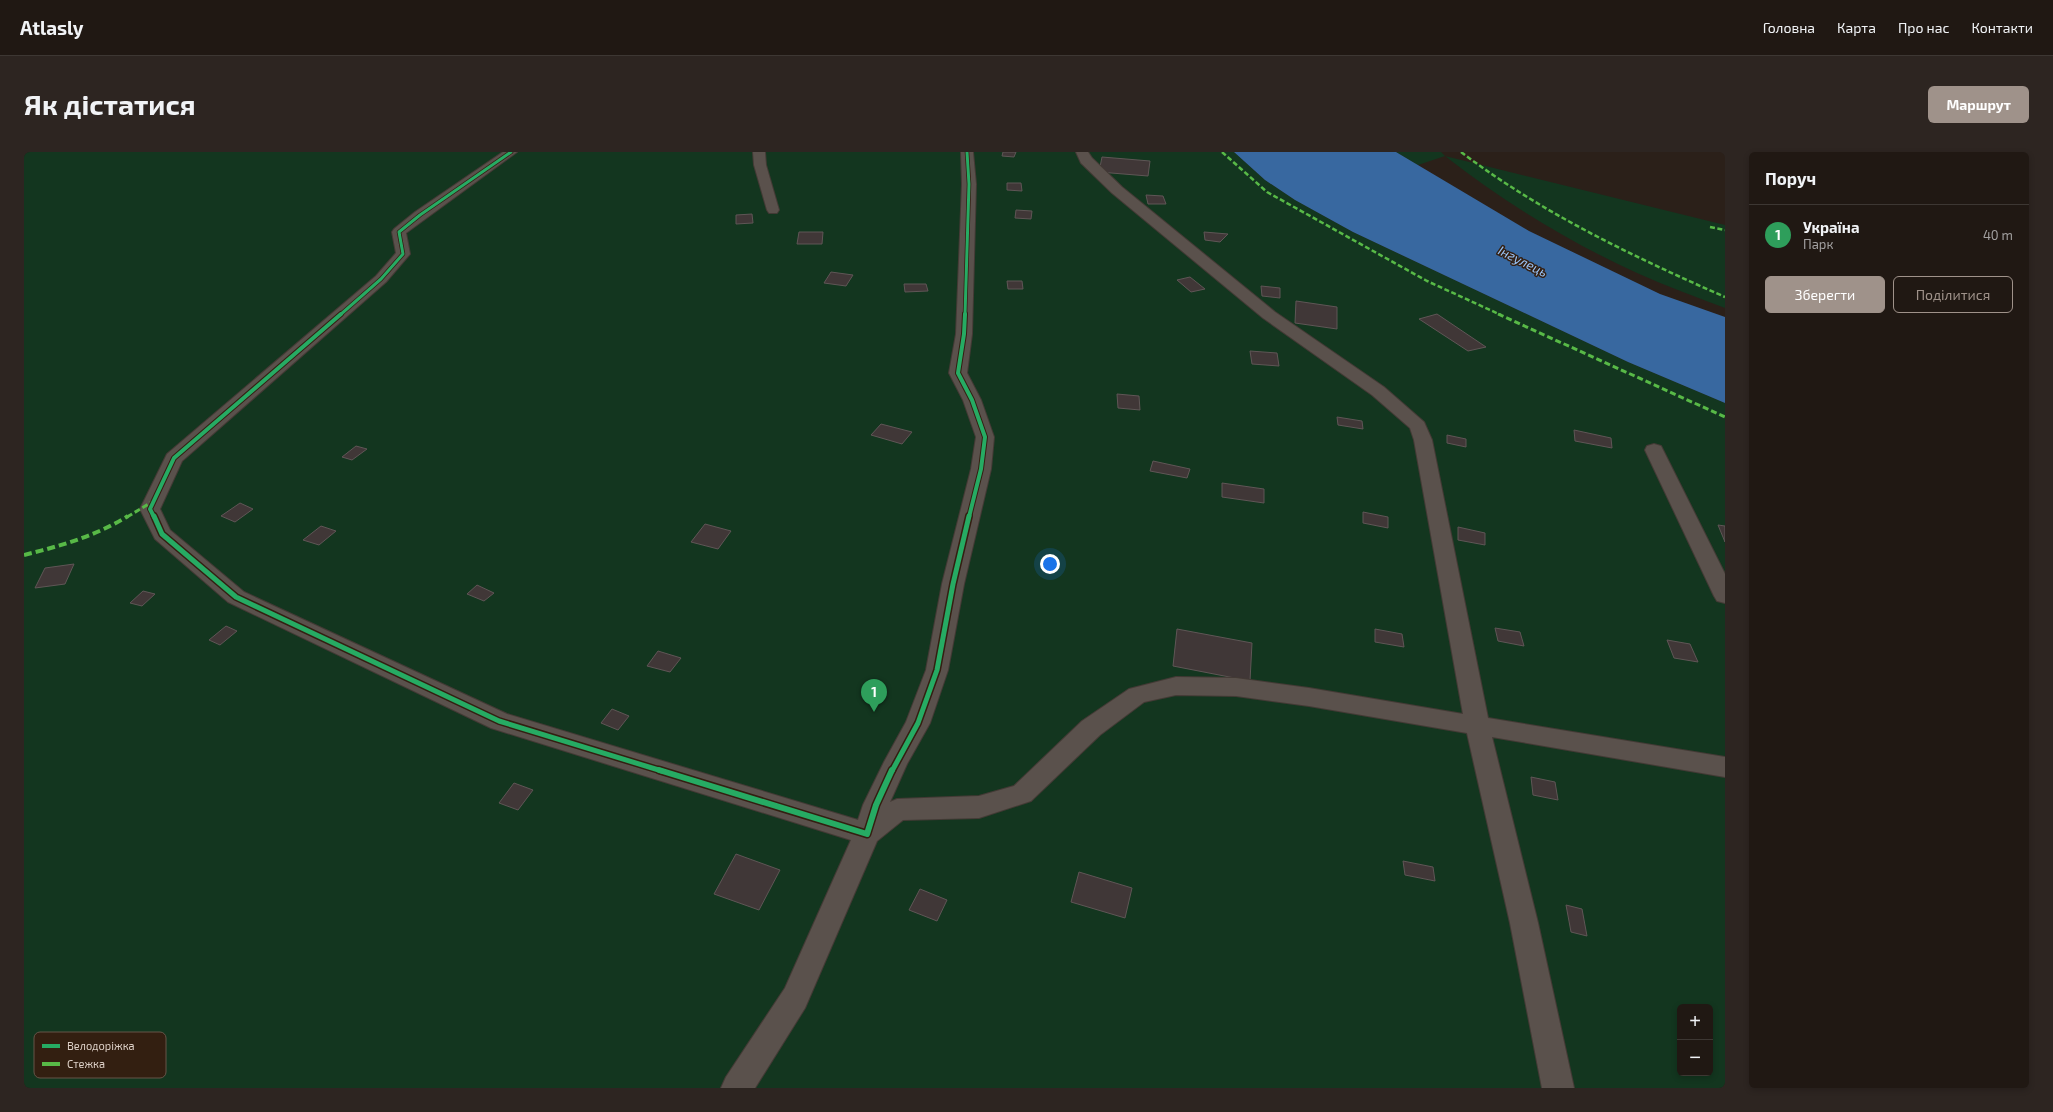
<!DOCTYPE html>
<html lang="uk">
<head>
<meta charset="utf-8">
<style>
	:root { --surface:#201813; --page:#2d2521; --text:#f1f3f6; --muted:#a2a0a0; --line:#3d3733; --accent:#9f928a }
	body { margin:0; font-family:"Exo 2",sans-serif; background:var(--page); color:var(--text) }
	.controls { position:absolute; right:12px; bottom:12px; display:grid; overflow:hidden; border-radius:6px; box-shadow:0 2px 6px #0003 }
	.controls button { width:36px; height:36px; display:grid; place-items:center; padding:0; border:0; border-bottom:1px solid var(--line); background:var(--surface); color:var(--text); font:20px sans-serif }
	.you { position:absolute; left:1026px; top:412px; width:14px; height:14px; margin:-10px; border:3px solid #fff; border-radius:50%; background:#1a73e8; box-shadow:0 0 0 6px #1a73e833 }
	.badge { display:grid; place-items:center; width:26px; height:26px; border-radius:50%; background:var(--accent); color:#fff; font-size:13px; font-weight:700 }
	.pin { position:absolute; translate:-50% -33px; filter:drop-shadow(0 1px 2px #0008) }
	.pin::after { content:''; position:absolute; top:21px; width:14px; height:12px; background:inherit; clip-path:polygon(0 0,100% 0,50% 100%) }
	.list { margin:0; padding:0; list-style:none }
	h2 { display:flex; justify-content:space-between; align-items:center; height:52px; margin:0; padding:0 16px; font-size:17px }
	h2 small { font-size:13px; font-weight:400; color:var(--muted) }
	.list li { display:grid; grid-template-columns:26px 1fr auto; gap:12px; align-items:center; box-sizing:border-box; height:60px; padding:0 16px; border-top:1px solid var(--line) }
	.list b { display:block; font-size:15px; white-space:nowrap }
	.list p { margin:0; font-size:13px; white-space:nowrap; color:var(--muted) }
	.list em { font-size:13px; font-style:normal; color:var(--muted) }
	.actions { display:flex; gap:8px; padding:12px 16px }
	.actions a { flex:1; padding:9px 0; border:1px solid var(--accent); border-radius:6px; text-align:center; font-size:14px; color:var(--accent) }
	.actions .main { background:var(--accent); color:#fff }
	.map { position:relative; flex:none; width:1701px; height:936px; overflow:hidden; border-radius:6px }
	header { display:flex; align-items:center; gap:24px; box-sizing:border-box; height:56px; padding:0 20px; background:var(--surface); border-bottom:1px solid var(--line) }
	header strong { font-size:19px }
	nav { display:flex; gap:22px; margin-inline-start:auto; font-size:14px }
	.intro { display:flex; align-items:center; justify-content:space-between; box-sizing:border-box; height:96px; padding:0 24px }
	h1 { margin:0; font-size:28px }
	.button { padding:10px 18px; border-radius:6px; background:var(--accent); color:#fff; font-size:14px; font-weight:700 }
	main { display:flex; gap:24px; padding:0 24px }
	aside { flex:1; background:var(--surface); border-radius:6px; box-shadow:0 2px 6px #0003 }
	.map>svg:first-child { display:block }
	.green { fill:#13361f; fill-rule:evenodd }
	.water { fill:#3868a0 }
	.building { fill:#403737; stroke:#5f5656 }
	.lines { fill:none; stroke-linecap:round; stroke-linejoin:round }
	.lane-casing { stroke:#433a35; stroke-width:2 }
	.street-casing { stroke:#433a35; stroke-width:2 }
	.lane { fill:#5a514c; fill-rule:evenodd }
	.street { fill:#5a514c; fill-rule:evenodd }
	.quiet-far2 { stroke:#58b947; stroke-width:2.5; stroke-dasharray:5 2.5; stroke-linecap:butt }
	.quiet-far1 { stroke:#58b947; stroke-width:3; stroke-dasharray:6 3; stroke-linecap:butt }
	.quiet { stroke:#58b947; stroke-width:4; stroke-dasharray:8 4; stroke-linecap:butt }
	.cycleway-far3-casing { stroke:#331f11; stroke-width:4.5 }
	.cycleway-far2-casing { stroke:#331f11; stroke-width:6 }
	.cycleway-far1-casing { stroke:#331f11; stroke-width:8 }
	.cycleway-casing { stroke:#331f11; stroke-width:9 }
	.cycleway-far3 { stroke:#26ab63; stroke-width:3 }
	.cycleway-far2 { stroke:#26ab63; stroke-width:4 }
	.cycleway-far1 { stroke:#26ab63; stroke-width:5 }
	.cycleway { stroke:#26ab63; stroke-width:6 }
	.labels { text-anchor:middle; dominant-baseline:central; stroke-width:3; stroke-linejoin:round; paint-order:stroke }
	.far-water-label { font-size:13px; font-style:italic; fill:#9bc5f8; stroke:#331f11 }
	.key { fill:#331f11; stroke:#665448; stroke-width:1 }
	.key-label { font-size:11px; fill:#ddd0c7 }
</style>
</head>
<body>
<header>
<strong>Atlasly</strong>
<nav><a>Головна</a><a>Карта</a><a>Про нас</a><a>Контакти</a></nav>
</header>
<div class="intro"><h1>Як дістатися</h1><a class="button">Маршрут</a></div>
<main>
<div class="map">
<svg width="1701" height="936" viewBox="0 0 1701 936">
	<rect width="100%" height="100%" fill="#2b2019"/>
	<g class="green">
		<path d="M0,0H1210L1241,28L1271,48L1329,80L1604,210L1701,251V936H0ZM1656,855H1686V921H1656Z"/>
		<path d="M1372,0H1417L1421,4L1701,73V156C1672,145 1642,134 1613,121C1545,90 1480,50 1421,4L1394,13Z"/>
	</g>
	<path class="water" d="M1210,0H1372L1505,79L1636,142L1701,165V251L1604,210L1329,80L1271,48L1241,28Z"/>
	<g class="building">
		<path d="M979,0H992L990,5L978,4Z"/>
		<path d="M1078,5L1126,9L1124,24L1075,20Z"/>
		<path d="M983,31H997L998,39L983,38Z"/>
		<path d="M1122,43L1139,44L1142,52H1124Z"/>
		<path d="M992,58L1008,59L1007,67L991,66Z"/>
		<path d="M728,62L729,71L712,72V63Z"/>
		<path d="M775,80H799L798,92H773Z"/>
		<path d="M1180,80L1204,82L1196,90L1181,88Z"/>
		<path d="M807,120L829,123L822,134L800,131Z"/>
		<path d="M1166,125L1181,137L1167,140L1153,128Z"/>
		<path d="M983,129H998L999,137H984Z"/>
		<path d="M880,132H902L904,139L881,140Z"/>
		<path d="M1237,134L1256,136V146L1238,144Z"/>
		<path d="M1272,149L1313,155V177L1271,171Z"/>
		<path d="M1413,162L1462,195L1444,199L1395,167Z"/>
		<path d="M1226,199L1253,201L1255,214L1228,212Z"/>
		<path d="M1093,242L1115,244L1116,258L1094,256Z"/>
		<path d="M1313,265L1338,269L1339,277L1314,273Z"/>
		<path d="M857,272L888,280L878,292L847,283Z"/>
		<path d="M1550,278L1587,286L1588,296L1551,289Z"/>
		<path d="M1423,283L1442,287V295L1423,291Z"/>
		<path d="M332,294L343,297L328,308L318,305Z"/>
		<path d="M1129,309L1166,317L1163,326L1126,319Z"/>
		<path d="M1198,331L1240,337V351L1198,345Z"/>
		<path d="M216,351L229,357L211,370L197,364Z"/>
		<path d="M1339,360L1364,365V376L1339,371Z"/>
		<path d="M681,372L707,379L694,397L667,390Z"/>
		<path d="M1694,373L1701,374V390Z"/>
		<path d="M297,374L312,379L295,393L279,388Z"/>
		<path d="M1434,375L1461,381V393L1434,388Z"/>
		<path d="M50,412L41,432L11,436L21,416Z"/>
		<path d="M453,433L470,441L460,449L443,442Z"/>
		<path d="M119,439L131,442L118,454L106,451Z"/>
		<path d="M202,474L213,479L196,493L185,488Z"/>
		<path d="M1471,476L1496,480L1500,494L1474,489Z"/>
		<path d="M1153,477L1228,491L1226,529L1149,514Z"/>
		<path d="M1351,477L1378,482L1380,495L1351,490Z"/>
		<path d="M1643,488L1666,492L1674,510L1650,506Z"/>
		<path d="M634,499L657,506L646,520L623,514Z"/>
		<path d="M588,557L605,564L594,578L577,571Z"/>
		<path d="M1507,625L1531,630L1534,648L1509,643Z"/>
		<path d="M490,631L509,638L494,658L475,651Z"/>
		<path d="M712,702L756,718L735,758L690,742Z"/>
		<path d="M1379,709L1409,715L1411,729L1381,723Z"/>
		<path d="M1055,720L1108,736L1101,766L1047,750Z"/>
		<path d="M896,737L923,748L913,769L885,758Z"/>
		<path d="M1542,753L1558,757L1563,784L1547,780Z"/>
	</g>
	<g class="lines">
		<defs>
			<path id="lane" d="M729,0H741L742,13L755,58L753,61H745L743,58L730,13Z"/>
			<g id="street">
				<path d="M479,0H493L382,81L386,102L362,130L158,309L136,357L146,378L220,440L483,562L834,668L839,653L860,610L882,570L902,518L918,432L947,317L952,285L939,248L925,221L932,182L938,32L937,0H949L952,32L948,182L943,221L957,248L970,285L967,317L940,432L924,518L906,571L883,612L866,650L873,647L955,644L990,634L1058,569L1105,537L1152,525L1212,526L1285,536L1439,562L1390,288L1386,276L1348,243L1239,166L1088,41L1057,11L1052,0H1064L1068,6L1098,35L1251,160L1360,235L1400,270L1408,288L1464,566L1701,605V625L1468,585L1514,771L1550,936H1518L1486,771L1443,581L1285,554L1212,544L1152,543L1120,550L1076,583L1007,649L955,666L879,668L853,689L781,856L731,936H697L702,925L761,836L827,688L467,576L204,450L131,387L116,357L143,302L352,124L372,101L368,80L370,77L391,60Z"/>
				<path d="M1630,292L1637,294L1701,422V451L1693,449L1690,444L1621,298L1623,294Z"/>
			</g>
		</defs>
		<use href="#lane" class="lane-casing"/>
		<use href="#street" class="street-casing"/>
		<use href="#lane" class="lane"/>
		<use href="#street" class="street"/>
		<g class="quiet-far2">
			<path d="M1198,0L1243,40L1403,129L1477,163"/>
			<path d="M1437,0C1518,61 1608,104 1701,145"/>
			<path d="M1686,75L1701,78"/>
		</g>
		<g class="quiet-far1">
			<path d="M1474,162L1701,265"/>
			<path d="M103,365L128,350"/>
		</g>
		<path class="quiet" d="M0,403C36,394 72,384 104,364"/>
		<defs>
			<g id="cycleway-far3">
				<path d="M316,163L357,127L379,102L375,80L396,63L487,0"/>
				<path d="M941,163L945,32L943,0"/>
			</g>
			<g id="cycleway-far2">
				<path d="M941,162L940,182L934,221L948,248L961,285L957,317L945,365"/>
				<path d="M130,365L126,357L150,306L317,162"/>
			</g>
			<g id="cycleway-far1">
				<path d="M130,364L138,382L212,445L475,569L638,619"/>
				<path d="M868,619L894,571L913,518L929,432L945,364"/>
			</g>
			<path id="cycleway" d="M635,618L843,682L852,653L868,618"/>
		</defs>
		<use href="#cycleway-far3" class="cycleway-far3-casing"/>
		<use href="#cycleway-far2" class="cycleway-far2-casing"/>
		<use href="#cycleway-far1" class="cycleway-far1-casing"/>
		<use href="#cycleway" class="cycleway-casing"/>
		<use href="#cycleway-far3" class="cycleway-far3"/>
		<use href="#cycleway-far2" class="cycleway-far2"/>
		<use href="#cycleway-far1" class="cycleway-far1"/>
		<use href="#cycleway" class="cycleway"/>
	</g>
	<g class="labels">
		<g class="far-water-label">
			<text transform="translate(1499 109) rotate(27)">Інгулець</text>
		</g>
	</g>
	<rect x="10" y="880" width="132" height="46" rx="6" class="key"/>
	<rect x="18" y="892" width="18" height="4" fill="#26ab63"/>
	<rect x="18" y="910" width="18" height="4" fill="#58b947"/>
	<g class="key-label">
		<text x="43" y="898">Велодоріжка</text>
		<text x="43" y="916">Стежка</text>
	</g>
</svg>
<div class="controls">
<button>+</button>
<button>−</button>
</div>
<div class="you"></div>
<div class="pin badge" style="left:850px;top:560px;background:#2e9e5b">1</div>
</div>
<aside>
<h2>Поруч<small></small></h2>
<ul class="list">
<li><span class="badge" style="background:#2e9e5b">1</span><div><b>Україна</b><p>Парк</p></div><em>40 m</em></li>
</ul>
<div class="actions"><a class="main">Зберегти</a><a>Поділитися</a></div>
</aside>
</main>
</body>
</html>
